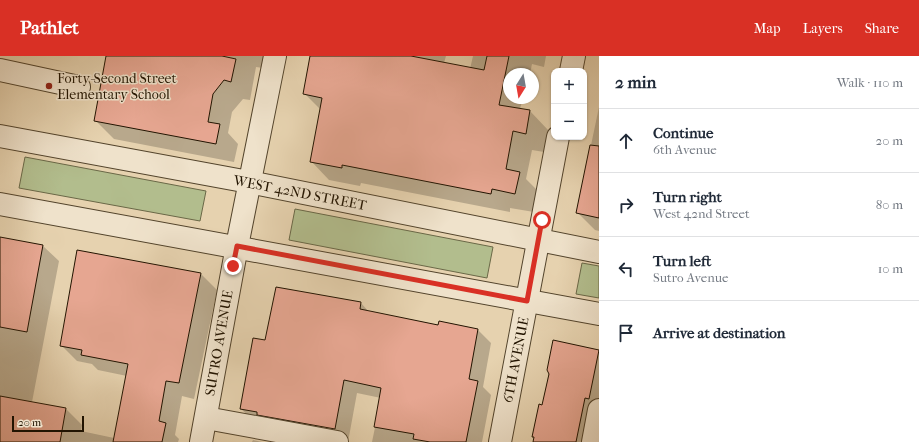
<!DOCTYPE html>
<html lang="en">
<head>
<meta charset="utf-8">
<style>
	:root { --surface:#fff; --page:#f2f2f3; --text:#1f2937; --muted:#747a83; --line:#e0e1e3; --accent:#d93025 }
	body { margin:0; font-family:"IM FELL French Canon",serif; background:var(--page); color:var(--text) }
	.controls { position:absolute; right:12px; top:12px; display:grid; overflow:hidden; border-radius:8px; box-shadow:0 1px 3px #0004 }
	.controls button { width:36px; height:36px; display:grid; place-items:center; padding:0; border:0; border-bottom:1px solid var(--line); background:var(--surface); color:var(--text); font:20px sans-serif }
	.compass { position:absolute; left:503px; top:12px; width:36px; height:36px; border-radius:50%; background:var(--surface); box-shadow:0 1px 3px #0004; rotate:191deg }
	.scale { position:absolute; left:12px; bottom:10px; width:72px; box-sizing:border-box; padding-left:4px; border:2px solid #221401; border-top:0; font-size:11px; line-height:14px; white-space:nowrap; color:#221401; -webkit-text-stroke:3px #efe2cb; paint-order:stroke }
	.stop { position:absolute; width:12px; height:12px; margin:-9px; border:3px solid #d93025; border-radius:50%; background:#fff }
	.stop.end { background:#d93025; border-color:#fff; box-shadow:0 1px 4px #0008 }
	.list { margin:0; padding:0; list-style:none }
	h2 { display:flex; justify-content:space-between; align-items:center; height:52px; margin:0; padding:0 16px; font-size:17px }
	h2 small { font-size:13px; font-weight:400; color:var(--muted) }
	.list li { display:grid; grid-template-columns:26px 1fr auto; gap:12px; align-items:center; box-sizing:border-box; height:64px; padding:0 16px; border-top:1px solid var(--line) }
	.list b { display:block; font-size:15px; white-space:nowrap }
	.list p { margin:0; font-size:13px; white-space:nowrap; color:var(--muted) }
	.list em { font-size:13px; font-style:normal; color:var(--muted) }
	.icon { flex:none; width:22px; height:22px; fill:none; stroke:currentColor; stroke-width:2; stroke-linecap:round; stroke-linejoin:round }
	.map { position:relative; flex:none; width:599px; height:386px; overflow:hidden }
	header { display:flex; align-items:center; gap:24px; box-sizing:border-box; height:56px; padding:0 20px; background:var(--accent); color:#fff }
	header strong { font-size:19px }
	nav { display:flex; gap:22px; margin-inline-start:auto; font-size:14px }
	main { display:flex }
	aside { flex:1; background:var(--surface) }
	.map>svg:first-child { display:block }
	.green { fill:#b2bd8d; stroke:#6a6847 }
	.shadow { fill:#0003 }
	.building { fill:#e6a691; stroke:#221401 }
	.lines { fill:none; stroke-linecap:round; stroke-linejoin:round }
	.minor-casing { stroke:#53442c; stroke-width:24 }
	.minor { stroke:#efe2cb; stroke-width:22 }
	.route { stroke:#d93025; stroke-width:5 }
	.poi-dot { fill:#8f2418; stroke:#efe2cb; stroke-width:1.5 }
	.labels { text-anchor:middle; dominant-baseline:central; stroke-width:3; stroke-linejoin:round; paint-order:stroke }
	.poi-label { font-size:14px; fill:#221401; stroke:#efe2cb; text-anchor:start }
	.street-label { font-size:14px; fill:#221401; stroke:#efe2cb }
</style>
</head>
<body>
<header>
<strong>Pathlet</strong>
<nav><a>Map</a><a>Layers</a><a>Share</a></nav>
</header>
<main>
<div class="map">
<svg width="599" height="386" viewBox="0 0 599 386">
	<rect width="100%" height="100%" fill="#e6d2af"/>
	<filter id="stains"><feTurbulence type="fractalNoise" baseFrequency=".005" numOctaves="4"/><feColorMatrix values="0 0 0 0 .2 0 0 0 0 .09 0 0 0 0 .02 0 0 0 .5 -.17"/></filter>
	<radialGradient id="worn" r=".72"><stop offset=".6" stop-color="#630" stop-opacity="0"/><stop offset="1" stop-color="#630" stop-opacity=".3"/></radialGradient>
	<g class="green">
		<path d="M25,101L206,135L200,165L19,132Z"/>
		<path d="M295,153L493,191L487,222L289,184Z"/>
		<path d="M582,207L599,210V242L576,238Z"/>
	</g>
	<g class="shadow">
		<path d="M107,0H265L263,12L256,11L250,44L243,43L232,56L228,77L238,88L234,106L114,83L95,64Z"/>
		<path d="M311,0H446L444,7L470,13L473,0H546L544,11L532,8L530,18H509V42H523L520,53L530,55L548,74L544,96L532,94L526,123L538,135L534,156L510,152V156L361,127L360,130L329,124L311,105L321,54L304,37Z"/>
		<path d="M599,51V175L595,174L577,156Z"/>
		<path d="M2,183L43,190L59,205L32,346L66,353L82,369L81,375L114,382L127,320L98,314L92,308L77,305L61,289L78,195L201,218L217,234L194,343L182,340L175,379L179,383L178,386H0V191Z"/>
		<path d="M361,247L369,256L439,270L440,266L478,274L491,287L483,331L491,339L482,386H372L381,342L357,337L348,386L271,371L255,366L241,353L266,285Z"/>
		<path d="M554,286L599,294V386H534L543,350Z"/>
		<path d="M253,384L262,386H252Z"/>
	</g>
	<g class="building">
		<path d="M106,0H222L236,3L231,26L224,24L213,38L208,66L220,68L216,88L94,65Z"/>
		<path d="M310,0H411L484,14L487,0H509L499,49L530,54L526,78L513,75L506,113L520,116L515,138L492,133L491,138L342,109V112L310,106L322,42L303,38Z"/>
		<path d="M590,89L599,90V162L576,157Z"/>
		<path d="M0,181L43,189L27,276L0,271Z"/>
		<path d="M77,194L201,217L179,327L166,325L159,365L166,367L162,386H113L128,308L81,299L82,294L60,290Z"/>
		<path d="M276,231L361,246L360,253L438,269L439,265L478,273L469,323L478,325L466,386H430L413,383L414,378L374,371L381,332L344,324L335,373L257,359V356L240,353L253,282L265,284Z"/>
		<path d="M553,284L599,294L589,343L585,342L576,386H533L534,381H532L539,348L542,349L549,318L547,314Z"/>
		<path d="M0,340L66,352L60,386H0Z"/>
	</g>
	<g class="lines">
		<defs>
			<g id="minor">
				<path d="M0,14L79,31"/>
				<path d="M571,15L574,0"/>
				<path d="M0,80L249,126L599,196"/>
				<path d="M0,148L599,258"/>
				<path d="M206,362L337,386"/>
				<path d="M201,386L237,190L275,0"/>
				<path d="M500,386L558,81"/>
				<path d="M593,386L599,354"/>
			</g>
		</defs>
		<use href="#minor" class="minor-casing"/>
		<use href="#minor" class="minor"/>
	</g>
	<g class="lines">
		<path class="route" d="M233,210L237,190L527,245L542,164"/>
	</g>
	<circle class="poi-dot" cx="49" cy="30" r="4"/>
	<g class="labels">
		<g class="poi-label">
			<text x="57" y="22">Forty-Second Street<tspan x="57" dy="16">Elementary School</tspan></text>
		</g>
		<g class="street-label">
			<text transform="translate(300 137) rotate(11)">WEST 42ND STREET</text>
			<text transform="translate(219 287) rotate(-80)">SUTRO AVENUE</text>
			<text transform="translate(516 304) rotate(-79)">6TH AVENUE</text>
		</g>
	</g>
	<rect width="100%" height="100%" filter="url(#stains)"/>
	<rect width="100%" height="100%" fill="url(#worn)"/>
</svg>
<div class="controls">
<button>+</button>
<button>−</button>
</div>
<svg class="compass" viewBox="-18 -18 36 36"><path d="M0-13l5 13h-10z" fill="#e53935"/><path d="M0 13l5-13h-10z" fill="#747a83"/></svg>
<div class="scale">20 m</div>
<div class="stop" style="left:542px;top:164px"></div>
<div class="stop end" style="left:233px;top:210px"></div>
</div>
<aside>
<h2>2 min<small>Walk · 110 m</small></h2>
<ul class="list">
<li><svg class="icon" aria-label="ahead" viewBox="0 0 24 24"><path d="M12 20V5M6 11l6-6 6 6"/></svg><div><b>Continue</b><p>6th Avenue</p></div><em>20 m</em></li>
<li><svg class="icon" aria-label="right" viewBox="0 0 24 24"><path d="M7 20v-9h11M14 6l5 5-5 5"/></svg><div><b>Turn right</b><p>West 42nd Street</p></div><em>80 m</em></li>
<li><svg class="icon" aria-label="left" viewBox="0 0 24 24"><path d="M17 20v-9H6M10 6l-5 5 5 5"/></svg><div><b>Turn left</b><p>Sutro Avenue</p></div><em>10 m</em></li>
<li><svg class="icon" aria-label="arrive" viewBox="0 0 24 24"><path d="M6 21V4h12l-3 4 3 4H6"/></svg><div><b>Arrive at destination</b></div></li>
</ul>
</aside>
</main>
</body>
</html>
